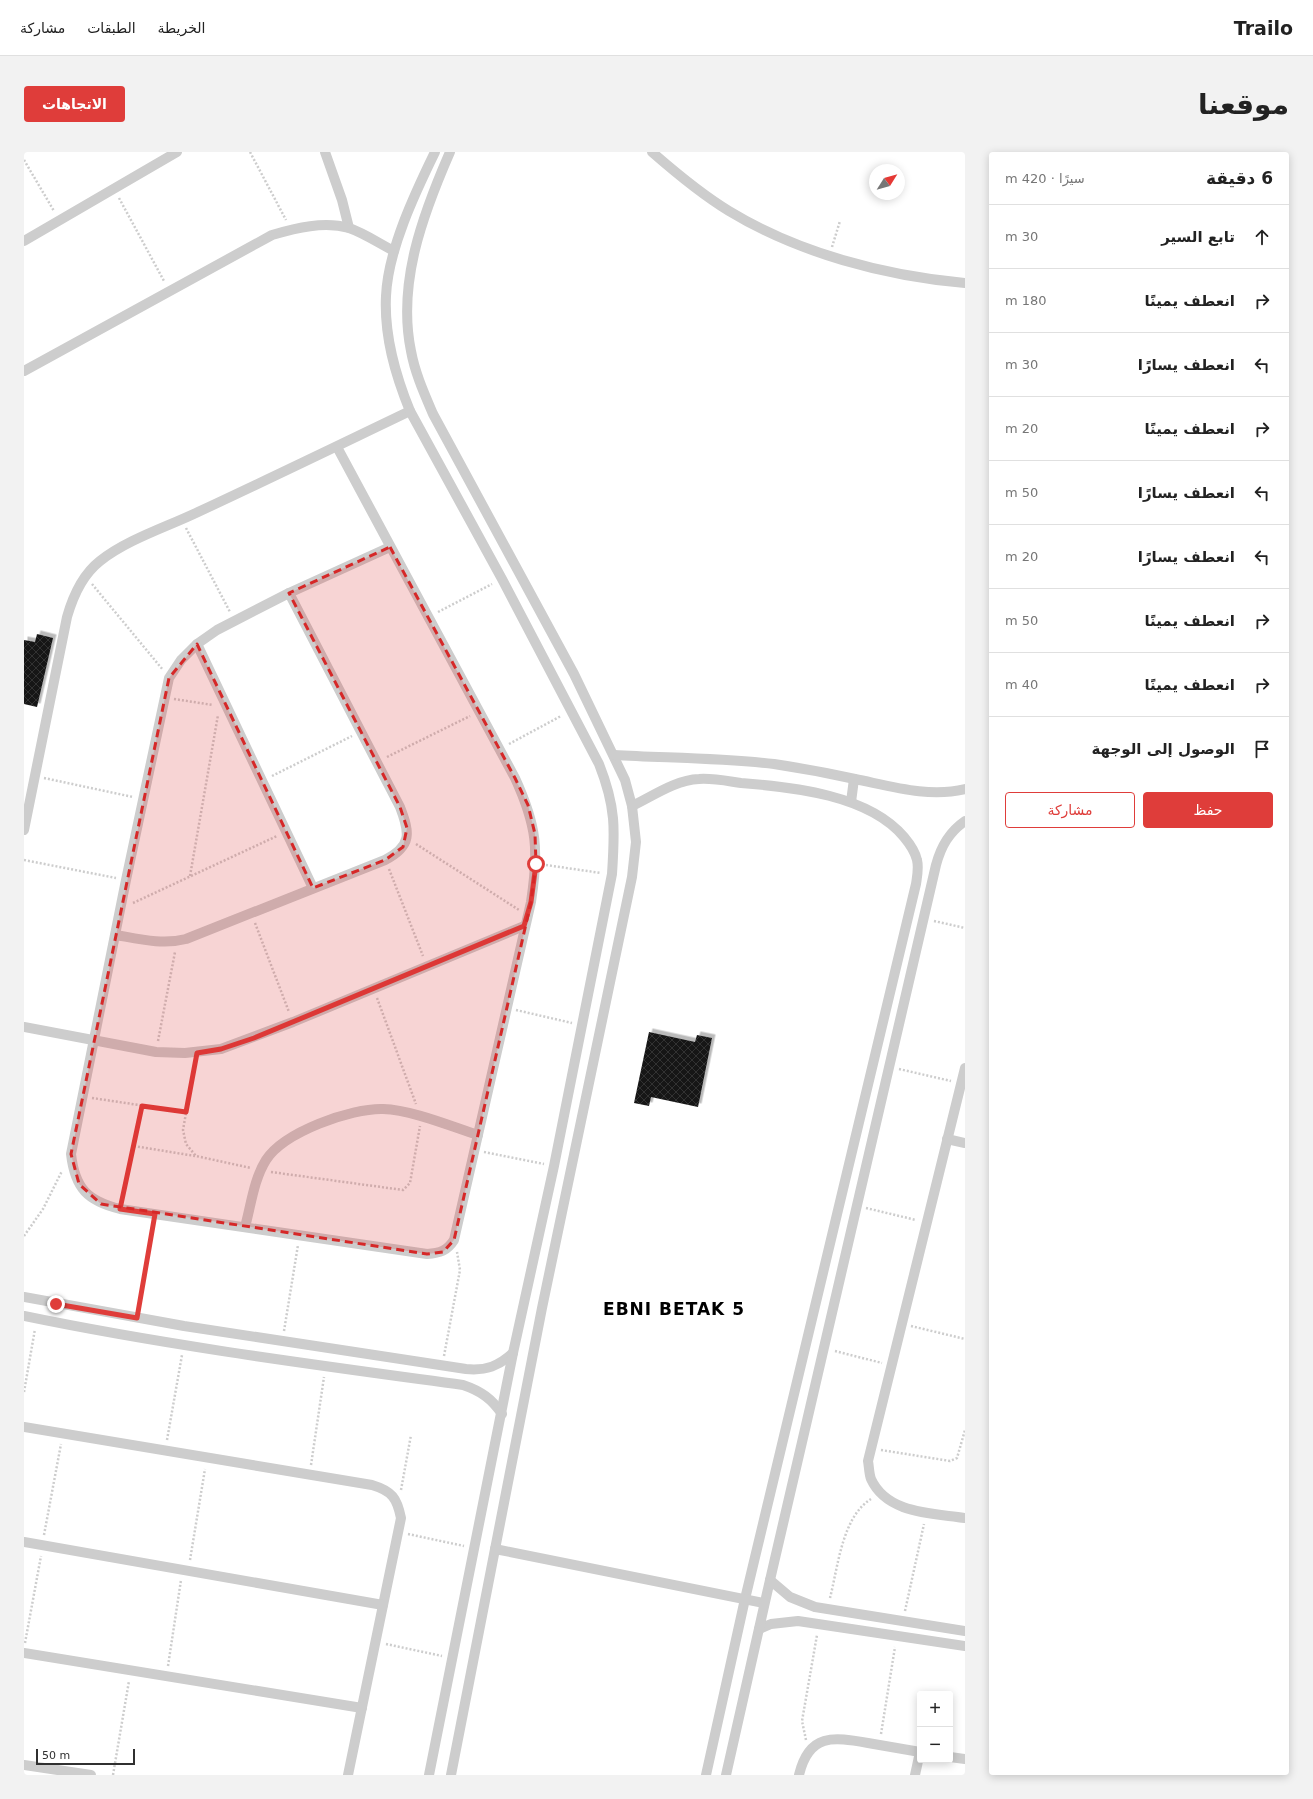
<!DOCTYPE html>
<html lang="ar">
<head>
<meta charset="utf-8">
<style>
	:root { --surface:#fff; --page:#f2f2f2; --text:#222; --muted:#767676; --line:#e0e0e0; --accent:#df3d3a }
	body { margin:0; font-family:"DejaVu Sans","Noto Sans Arabic",sans-serif; background:var(--page); color:var(--text); direction:rtl }
	.controls { position:absolute; right:12px; bottom:12px; display:grid; overflow:hidden; border-radius:4px; box-shadow:0 2px 10px #0003 }
	.controls button { width:36px; height:36px; display:grid; place-items:center; padding:0; border:0; border-bottom:1px solid var(--line); background:var(--surface); color:var(--text); font:20px sans-serif }
	.compass { position:absolute; left:845px; top:12px; width:36px; height:36px; border-radius:50%; background:var(--surface); box-shadow:0 2px 10px #0003; rotate:53deg }
	.scale { position:absolute; left:12px; bottom:10px; width:99px; box-sizing:border-box; padding-left:4px; border:2px solid #303030; border-top:0; font-size:11px; line-height:14px; white-space:nowrap; color:#303030; -webkit-text-stroke:3px #fff; paint-order:stroke }
	.stop { position:absolute; width:12px; height:12px; margin:-9px; border:3px solid #df3d3a; border-radius:50%; background:#fff }
	.stop.end { background:#df3d3a; border-color:#fff; box-shadow:0 1px 4px #0008 }
	.list { margin:0; padding:0; list-style:none }
	h2 { display:flex; justify-content:space-between; align-items:center; height:52px; margin:0; padding:0 16px; font-size:17px }
	h2 small { font-size:13px; font-weight:400; color:var(--muted) }
	.list li { display:grid; grid-template-columns:26px 1fr auto; gap:12px; align-items:center; box-sizing:border-box; height:64px; padding:0 16px; border-top:1px solid var(--line) }
	.list b { display:block; font-size:15px; white-space:nowrap }
	.list em { font-size:13px; font-style:normal; color:var(--muted) }
	.actions { display:flex; gap:8px; padding:12px 16px }
	.actions a { flex:1; padding:9px 0; border:1px solid var(--accent); border-radius:4px; text-align:center; font-size:14px; color:var(--accent) }
	.actions .main { background:var(--accent); color:#fff }
	.icon { flex:none; width:22px; height:22px; fill:none; stroke:currentColor; stroke-width:2; stroke-linecap:round; stroke-linejoin:round }
	.map { position:relative; flex:none; width:941px; height:1623px; overflow:hidden; direction:ltr; border-radius:4px }
	header { display:flex; align-items:center; gap:24px; box-sizing:border-box; height:56px; padding:0 20px; background:var(--surface); border-bottom:1px solid var(--line) }
	header strong { font-size:19px }
	nav { display:flex; gap:22px; margin-inline-start:auto; font-size:14px }
	.intro { display:flex; align-items:center; justify-content:space-between; box-sizing:border-box; height:96px; padding:0 24px }
	h1 { margin:0; font-size:28px }
	.button { padding:10px 18px; border-radius:4px; background:var(--accent); color:#fff; font-size:14px; font-weight:700 }
	main { display:flex; gap:24px; padding:0 24px }
	aside { flex:1; background:var(--surface); border-radius:4px; box-shadow:0 2px 10px #0003 }
	.map>svg:first-child { display:block }
	.building { fill:url(#building-cross-hatch); filter:url(#shadow) }
	.lines { fill:none; stroke-linecap:round; stroke-linejoin:round }
	.path { stroke:#cdcdcd; stroke-width:2.5; stroke-dasharray:2 2; stroke-linecap:butt }
	.street { stroke:#cdcdcd; stroke-width:10 }
	.route { stroke:#df3d3a; stroke-width:5 }
	.marked { fill:#d62828; fill-opacity:0.2; stroke:#d62828; stroke-width:3; stroke-dasharray:8 5; stroke-linejoin:round }
	.labels { text-anchor:middle; dominant-baseline:central; stroke-width:4; stroke-linejoin:round; paint-order:stroke }
	.district-label { font-size:17px; font-weight:bold; letter-spacing:1px; fill:#000; stroke:#fff }
</style>
</head>
<body>
<header>
<strong>Trailo</strong>
<nav><a>الخريطة</a><a>الطبقات</a><a>مشاركة</a></nav>
</header>
<div class="intro"><h1>موقعنا</h1><a class="button">الاتجاهات</a></div>
<main>
<aside>
<h2>6 دقيقة<small>سيرًا · 420 m</small></h2>
<ul class="list">
<li><svg class="icon" aria-label="ahead" viewBox="0 0 24 24"><path d="M12 20V5M6 11l6-6 6 6"/></svg><div><b>تابع السير</b></div><em>30 m</em></li>
<li><svg class="icon" aria-label="right" viewBox="0 0 24 24"><path d="M7 20v-9h11M14 6l5 5-5 5"/></svg><div><b>انعطف يمينًا</b></div><em>180 m</em></li>
<li><svg class="icon" aria-label="left" viewBox="0 0 24 24"><path d="M17 20v-9H6M10 6l-5 5 5 5"/></svg><div><b>انعطف يسارًا</b></div><em>30 m</em></li>
<li><svg class="icon" aria-label="right" viewBox="0 0 24 24"><path d="M7 20v-9h11M14 6l5 5-5 5"/></svg><div><b>انعطف يمينًا</b></div><em>20 m</em></li>
<li><svg class="icon" aria-label="left" viewBox="0 0 24 24"><path d="M17 20v-9H6M10 6l-5 5 5 5"/></svg><div><b>انعطف يسارًا</b></div><em>50 m</em></li>
<li><svg class="icon" aria-label="left" viewBox="0 0 24 24"><path d="M17 20v-9H6M10 6l-5 5 5 5"/></svg><div><b>انعطف يسارًا</b></div><em>20 m</em></li>
<li><svg class="icon" aria-label="right" viewBox="0 0 24 24"><path d="M7 20v-9h11M14 6l5 5-5 5"/></svg><div><b>انعطف يمينًا</b></div><em>50 m</em></li>
<li><svg class="icon" aria-label="right" viewBox="0 0 24 24"><path d="M7 20v-9h11M14 6l5 5-5 5"/></svg><div><b>انعطف يمينًا</b></div><em>40 m</em></li>
<li><svg class="icon" aria-label="arrive" viewBox="0 0 24 24"><path d="M6 21V4h12l-3 4 3 4H6"/></svg><div><b>الوصول إلى الوجهة</b></div></li>
</ul>
<div class="actions"><a class="main">حفظ</a><a>مشاركة</a></div>
</aside>
<div class="map">
<svg width="941" height="1623" viewBox="0 0 941 1623">
	<defs>
		<pattern id="building-cross-hatch" width="8" height="8" patternUnits="userSpaceOnUse"><rect width="8" height="8" fill="#171717"/><path d="M0 0l8 8M0 8l8-8" fill="none" stroke="#303030"/></pattern>
		<filter id="shadow"><feDropShadow dx="3.5" dy="-3.5" stdDeviation="0" flood-color="#0004"/></filter>
	</defs>
	<rect width="100%" height="100%" fill="#fff"/>
	<g class="building">
		<path d="M13,482L29,486L13,555L0,552V488L11,490Z"/>
		<path d="M625,880L671,890L673,883L688,886L674,955L627,945L625,954L610,951Z"/>
	</g>
	<g class="lines">
		<g class="path">
			<path d="M226,0L262,68"/>
			<path d="M0,8L30,59"/>
			<path d="M95,46L140,129"/>
			<path d="M808,95L816,69"/>
			<path d="M162,376L206,460"/>
			<path d="M68,432L139,518"/>
			<path d="M414,460L468,432"/>
			<path d="M150,547L189,553"/>
			<path d="M485,592L537,564"/>
			<path d="M363,605L446,564"/>
			<path d="M248,624L328,584"/>
			<path d="M20,626L109,645"/>
			<path d="M392,692L495,758"/>
			<path d="M0,708L92,726"/>
			<path d="M522,713L577,721"/>
			<path d="M365,717L399,804"/>
			<path d="M166,724L194,563"/>
			<path d="M109,751L253,684"/>
			<path d="M910,769L941,776"/>
			<path d="M231,771L265,860"/>
			<path d="M353,846L392,952"/>
			<path d="M492,858L548,871"/>
			<path d="M134,889L151,800"/>
			<path d="M171,910L159,978L162,992L172,1004L227,1016"/>
			<path d="M875,917L927,929"/>
			<path d="M68,946L162,960"/>
			<path d="M110,994L171,1004"/>
			<path d="M460,1000L520,1012"/>
			<path d="M247,1020L379,1038L386,1031L396,974"/>
			<path d="M98,1048L118,954"/>
			<path d="M842,1056L892,1068"/>
			<path d="M0,1084L19,1057L38,1019"/>
			<path d="M115,1155L129,1073"/>
			<path d="M887,1174L941,1187"/>
			<path d="M260,1179L274,1093"/>
			<path d="M811,1199L858,1211"/>
			<path d="M420,1204L436,1118L433,1100"/>
			<path d="M0,1240L11,1177"/>
			<path d="M143,1288L158,1203"/>
			<path d="M857,1298L926,1309L933,1306L941,1278"/>
			<path d="M287,1313L300,1225"/>
			<path d="M377,1338L387,1283"/>
			<path d="M384,1382L440,1394"/>
			<path d="M20,1383L37,1292"/>
			<path d="M166,1408L181,1317"/>
			<path d="M806,1446C814,1415 818,1365 847,1347"/>
			<path d="M881,1459L900,1372"/>
			<path d="M1,1491L17,1404"/>
			<path d="M362,1492L418,1504"/>
			<path d="M144,1514L157,1428"/>
			<path d="M857,1582L871,1495"/>
			<path d="M782,1588L778,1569L793,1483"/>
			<path d="M89,1623L105,1529"/>
		</g>
		<g class="street">
			<path d="M301,0L318,48L325,76"/>
			<path d="M426,0C399,62 373,131 387,199C391,221 400,241 409,262L550,522L601,628L608,654L612,690L608,725L518,1156L427,1623"/>
			<path d="M628,0C652,21 677,42 705,59C774,101 861,124 941,131"/>
			<path d="M0,89L153,0"/>
			<path d="M0,219L248,83C272,76 300,69 325,76C340,81 356,92 370,99"/>
			<path d="M313,295L491,626C513,674 515,698 507,750L430,1088C423,1099 416,1101 403,1102L96,1057C64,1049 51,1037 47,1002L102,728L145,526L157,508L173,492L193,478L265,441L366,395"/>
			<path d="M173,492L289,736"/>
			<path d="M590,603C643,606 697,606 750,612C777,616 804,621 831,627C866,634 905,646 941,637"/>
			<path d="M827,650L830,627"/>
			<path d="M608,654C629,644 651,628 675,627C689,626 703,629 717,631C769,635 845,643 880,685C885,691 891,699 893,708C895,716 893,725 892,732L721,1447L682,1623"/>
			<path d="M0,678L43,465C49,444 58,423 76,409C104,387 143,375 174,360C245,327 315,293 386,259"/>
			<path d="M92,783C115,787 139,793 162,787L361,708C388,694 386,681 376,655L265,441"/>
			<path d="M0,875L132,900L161,901L197,897L269,870L500,774"/>
			<path d="M941,916L844,1309C845,1314 845,1322 847,1327C863,1362 908,1361 941,1366"/>
			<path d="M923,987L941,991"/>
			<path d="M221,1075C227,1053 230,1027 242,1008C260,980 327,956 359,957C388,958 426,974 454,983"/>
			<path d="M0,1145L160,1174L442,1217C462,1219 475,1214 489,1201"/>
			<path d="M0,1164C145,1194 293,1213 439,1233C457,1239 468,1247 478,1262"/>
			<path d="M0,1275L348,1333C368,1339 373,1346 377,1366L324,1623"/>
			<path d="M0,1390L359,1453"/>
			<path d="M471,1397L740,1451"/>
			<path d="M746,1428L766,1445L791,1455L941,1479"/>
			<path d="M735,1477L747,1472L774,1469L941,1494"/>
			<path d="M0,1501L338,1556"/>
			<path d="M926,1605L941,1607"/>
			<path d="M0,1613L67,1623"/>
			<path d="M405,1623L489,1201L530,1014L588,722C591,677 592,655 575,612L478,427L386,259C371,222 360,184 362,144C364,98 391,41 411,0"/>
			<path d="M702,1623L746,1428L912,713C917,694 925,680 941,669"/>
			<path d="M775,1623C785,1581 809,1585 844,1591C861,1594 879,1597 896,1600"/>
			<path d="M891,1623L896,1600"/>
		</g>
	</g>
	<g class="lines">
		<path class="route" d="M32,1152L113,1166L131,1062L96,1057L118,954L162,960L173,901L197,897L230,886L500,774L507,750L512,712"/>
	</g>
	<path class="marked" d="M366,395L491,626L504,653L511,682L512,712L507,750L430,1088L419,1100L403,1102L77,1052L55,1032L47,1002L145,526L173,492L289,736L361,708L379,695L383,676L376,655L265,441Z"/>
	<g class="labels">
		<g class="district-label">
			<text x="650" y="1157">EBNI BETAK 5</text>
		</g>
	</g>
</svg>
<div class="controls">
<button>+</button>
<button>−</button>
</div>
<svg class="compass" viewBox="-18 -18 36 36"><path d="M0-13l5 13h-10z" fill="#e53935"/><path d="M0 13l5-13h-10z" fill="#767676"/></svg>
<div class="scale">50 m</div>
<div class="stop" style="left:512px;top:712px"></div>
<div class="stop end" style="left:32px;top:1152px"></div>
</div>
</main>
</body>
</html>
